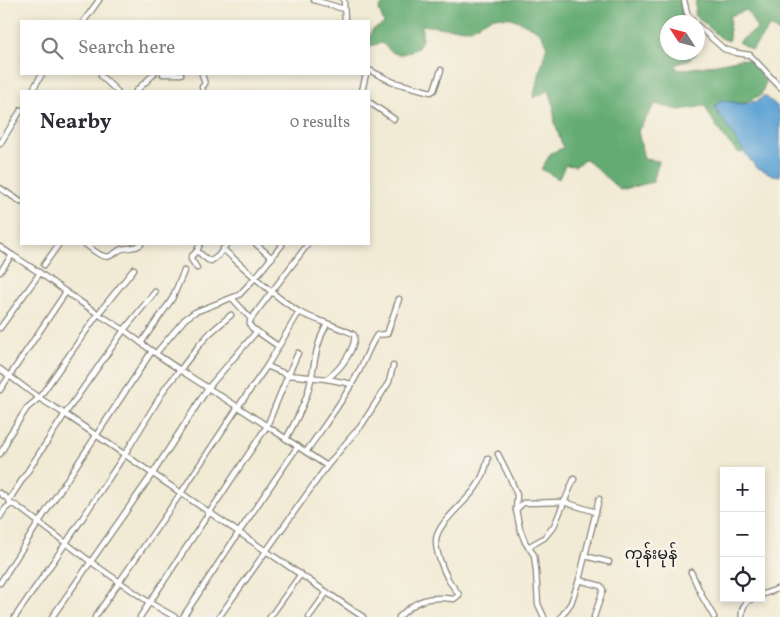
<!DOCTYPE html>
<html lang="en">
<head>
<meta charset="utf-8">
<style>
	:root { --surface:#fff; --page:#f2f2f3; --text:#2b2b33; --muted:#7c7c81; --line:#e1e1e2 }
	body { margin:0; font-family:Vollkorn,"Noto Sans Myanmar",serif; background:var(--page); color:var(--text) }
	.controls { position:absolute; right:15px; bottom:15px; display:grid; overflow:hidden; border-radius:0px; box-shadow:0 2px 8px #0003 }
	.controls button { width:45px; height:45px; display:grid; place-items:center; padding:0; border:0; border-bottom:1px solid var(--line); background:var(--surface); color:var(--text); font:25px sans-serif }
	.compass { position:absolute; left:660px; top:15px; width:45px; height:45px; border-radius:50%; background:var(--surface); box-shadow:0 2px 8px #0003; rotate:306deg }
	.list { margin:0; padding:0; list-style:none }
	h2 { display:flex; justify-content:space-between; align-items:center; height:65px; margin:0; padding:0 20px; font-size:21px }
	h2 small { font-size:16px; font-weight:400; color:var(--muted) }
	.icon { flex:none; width:28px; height:28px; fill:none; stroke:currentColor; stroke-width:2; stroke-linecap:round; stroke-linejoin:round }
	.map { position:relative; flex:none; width:780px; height:617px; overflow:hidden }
	.search { position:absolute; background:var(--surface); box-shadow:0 2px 8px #0003; left:20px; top:20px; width:350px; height:55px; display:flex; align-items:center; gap:12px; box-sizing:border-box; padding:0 18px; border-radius:0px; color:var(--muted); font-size:19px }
	.panel { position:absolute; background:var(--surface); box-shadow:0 2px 8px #0003; left:20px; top:90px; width:350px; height:155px; border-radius:0px }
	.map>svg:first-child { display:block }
	.forest { fill:#64ab72; stroke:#406447 }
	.water { fill:#61a4d5; stroke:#3e6078 }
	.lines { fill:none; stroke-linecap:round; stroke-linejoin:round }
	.street-casing { stroke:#868378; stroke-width:7 }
	.street { stroke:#fff; stroke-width:4.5 }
	.labels { text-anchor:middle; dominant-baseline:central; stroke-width:5; stroke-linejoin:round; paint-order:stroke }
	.quarter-label { font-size:16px; fill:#1c1c1c; stroke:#f7f3e8 }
</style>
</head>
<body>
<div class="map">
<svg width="780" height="617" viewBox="0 0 780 617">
	<rect width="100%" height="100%" fill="#f7f3e8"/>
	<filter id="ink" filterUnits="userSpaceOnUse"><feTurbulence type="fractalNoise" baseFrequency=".02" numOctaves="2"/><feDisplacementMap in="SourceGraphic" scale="10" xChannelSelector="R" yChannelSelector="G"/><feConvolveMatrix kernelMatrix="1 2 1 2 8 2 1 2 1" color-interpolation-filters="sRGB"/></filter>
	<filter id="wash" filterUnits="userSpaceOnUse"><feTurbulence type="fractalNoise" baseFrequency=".0096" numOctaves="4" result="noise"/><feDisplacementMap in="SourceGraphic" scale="20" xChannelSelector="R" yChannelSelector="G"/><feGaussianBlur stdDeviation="1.12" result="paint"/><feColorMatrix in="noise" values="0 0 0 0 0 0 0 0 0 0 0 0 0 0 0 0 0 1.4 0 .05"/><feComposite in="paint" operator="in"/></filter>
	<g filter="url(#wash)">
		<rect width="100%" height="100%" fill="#f1ead4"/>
		<g class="forest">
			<path d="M386,0H680L684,22H668V52L697,53L690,59L675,65L678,70L707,66L741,59L750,60L766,81L761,95L742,104L720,100L715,108L744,152L739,153C724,140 714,124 705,106L679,110L655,104L638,131L644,159L659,161L653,182L620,190L586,159L576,166L565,165L559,179L541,169L551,153L563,148L555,124L553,103L549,90L533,98L547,45L539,31L512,18L492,17L471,29L445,28L422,25V39L418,48C400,56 396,58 382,43L369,46V40L372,30L384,24L379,9Z"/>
			<path d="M696,0H780V34L770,26L752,50L738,42L757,29L747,10L730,16L729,41L721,38L695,15Z"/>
		</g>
		<path class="water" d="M764,95L777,106L780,115V176L773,175L756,167L744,152L715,108L720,100L742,104L758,101Z"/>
	</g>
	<g filter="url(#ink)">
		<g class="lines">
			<defs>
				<g id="street">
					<path d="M314,0L344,9"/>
					<path d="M344,0L345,21"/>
					<path d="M684,0L687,13L693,22"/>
					<path d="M84,21L99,0"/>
					<path d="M698,26L724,49L737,53L750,55L780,87"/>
					<path d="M369,70L393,82L431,92L434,90L441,70"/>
					<path d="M163,74H181"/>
					<path d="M202,74L205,84L202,87L203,91"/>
					<path d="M101,76L117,91"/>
					<path d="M32,91L42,74"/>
					<path d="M136,91L154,74"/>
					<path d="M362,91L366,74"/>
					<path d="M369,102L394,119"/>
					<path d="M0,144L21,110"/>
					<path d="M0,188L21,202"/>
					<path d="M85,244C92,249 104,261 112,255C116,253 118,250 122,249C129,247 135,249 141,244"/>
					<path d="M256,244L272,258"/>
					<path d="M0,247L12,255L0,272"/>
					<path d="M223,249C242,266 261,284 282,300C288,304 294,309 301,313C308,317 353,332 354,335C355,337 354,340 354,342C349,358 340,369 327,379"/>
					<path d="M197,251L208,260L211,261L218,256L227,244"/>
					<path d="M44,265L59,244"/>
					<path d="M197,268L191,259V257L197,251L200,244"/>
					<path d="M232,298L251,319"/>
					<path d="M0,328L40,273L12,255"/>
					<path d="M141,343L172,299L184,271"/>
					<path d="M278,346L252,328C249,325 249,323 251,319L308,244"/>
					<path d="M156,353L185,319L195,312L239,295L255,278L282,245"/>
					<path d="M298,353L288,375L267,426L327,466"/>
					<path d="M267,366L288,375L327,379L352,384"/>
					<path d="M0,369L39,398L65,414L363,617"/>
					<path d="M0,390L66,292L40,273"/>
					<path d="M286,439C295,422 304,407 309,388C313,374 314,360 318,346C320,338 323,331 327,324"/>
					<path d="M306,452C324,426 343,401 358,373C365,360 369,347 377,335L387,334L399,299"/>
					<path d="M0,454L6,444L8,437L27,408L39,398L98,314L66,292"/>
					<path d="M498,454L511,480L517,495L516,510L520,529L525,542L534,555L536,571L538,604L544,617"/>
					<path d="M0,493L9,500"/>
					<path d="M11,504L9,500L65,414L124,330L98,314L134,269"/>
					<path d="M516,510L523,503L564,502L596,512"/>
					<path d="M0,517L5,509L11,504L17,506L91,562L150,603L175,617"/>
					<path d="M528,547L544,538L554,526L574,479"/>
					<path d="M585,556L609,562"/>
					<path d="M691,572L703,598L714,617"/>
					<path d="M579,580L601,586L603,590L594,617"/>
					<path d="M0,583L39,522L152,351L124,330L155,292"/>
					<path d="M761,595L780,588"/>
					<path d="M15,617L66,543L125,454L166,387L180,370L152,351"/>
					<path d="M52,617L153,473L208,388L180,370L200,344L210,333L231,315"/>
					<path d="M95,617L181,493L238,407L208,388L257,331"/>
					<path d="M140,617L267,426L238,407L267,366L299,312"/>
					<path d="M183,617L239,532L298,446"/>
					<path d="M219,617L327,466L351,437L361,426L389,382L393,366"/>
					<path d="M270,617L301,574"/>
					<path d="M309,617L327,592"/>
					<path d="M399,617C417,599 429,596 454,599L459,595C456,589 451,585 448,579C443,570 436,552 436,542C435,525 464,504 474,490C482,480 485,471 488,459"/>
					<path d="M561,617L571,603L579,580L599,499"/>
					<path d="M742,617C741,608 745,602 753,598"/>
				</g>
			</defs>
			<use href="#street" class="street-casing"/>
			<use href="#street" class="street"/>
		</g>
	</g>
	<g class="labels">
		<g class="quarter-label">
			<text x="651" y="555">ကုန်းမုန်</text>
		</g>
	</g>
</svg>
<div class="controls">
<button>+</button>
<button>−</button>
<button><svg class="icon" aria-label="locate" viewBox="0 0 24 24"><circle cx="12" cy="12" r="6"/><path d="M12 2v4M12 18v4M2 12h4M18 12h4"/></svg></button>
</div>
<svg class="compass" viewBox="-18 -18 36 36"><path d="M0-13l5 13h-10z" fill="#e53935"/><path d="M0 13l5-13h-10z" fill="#7c7c81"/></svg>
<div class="search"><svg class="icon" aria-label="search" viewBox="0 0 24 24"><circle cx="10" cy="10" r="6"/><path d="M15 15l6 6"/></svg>Search here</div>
<section class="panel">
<h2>Nearby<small>0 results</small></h2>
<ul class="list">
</ul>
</section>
</div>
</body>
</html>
